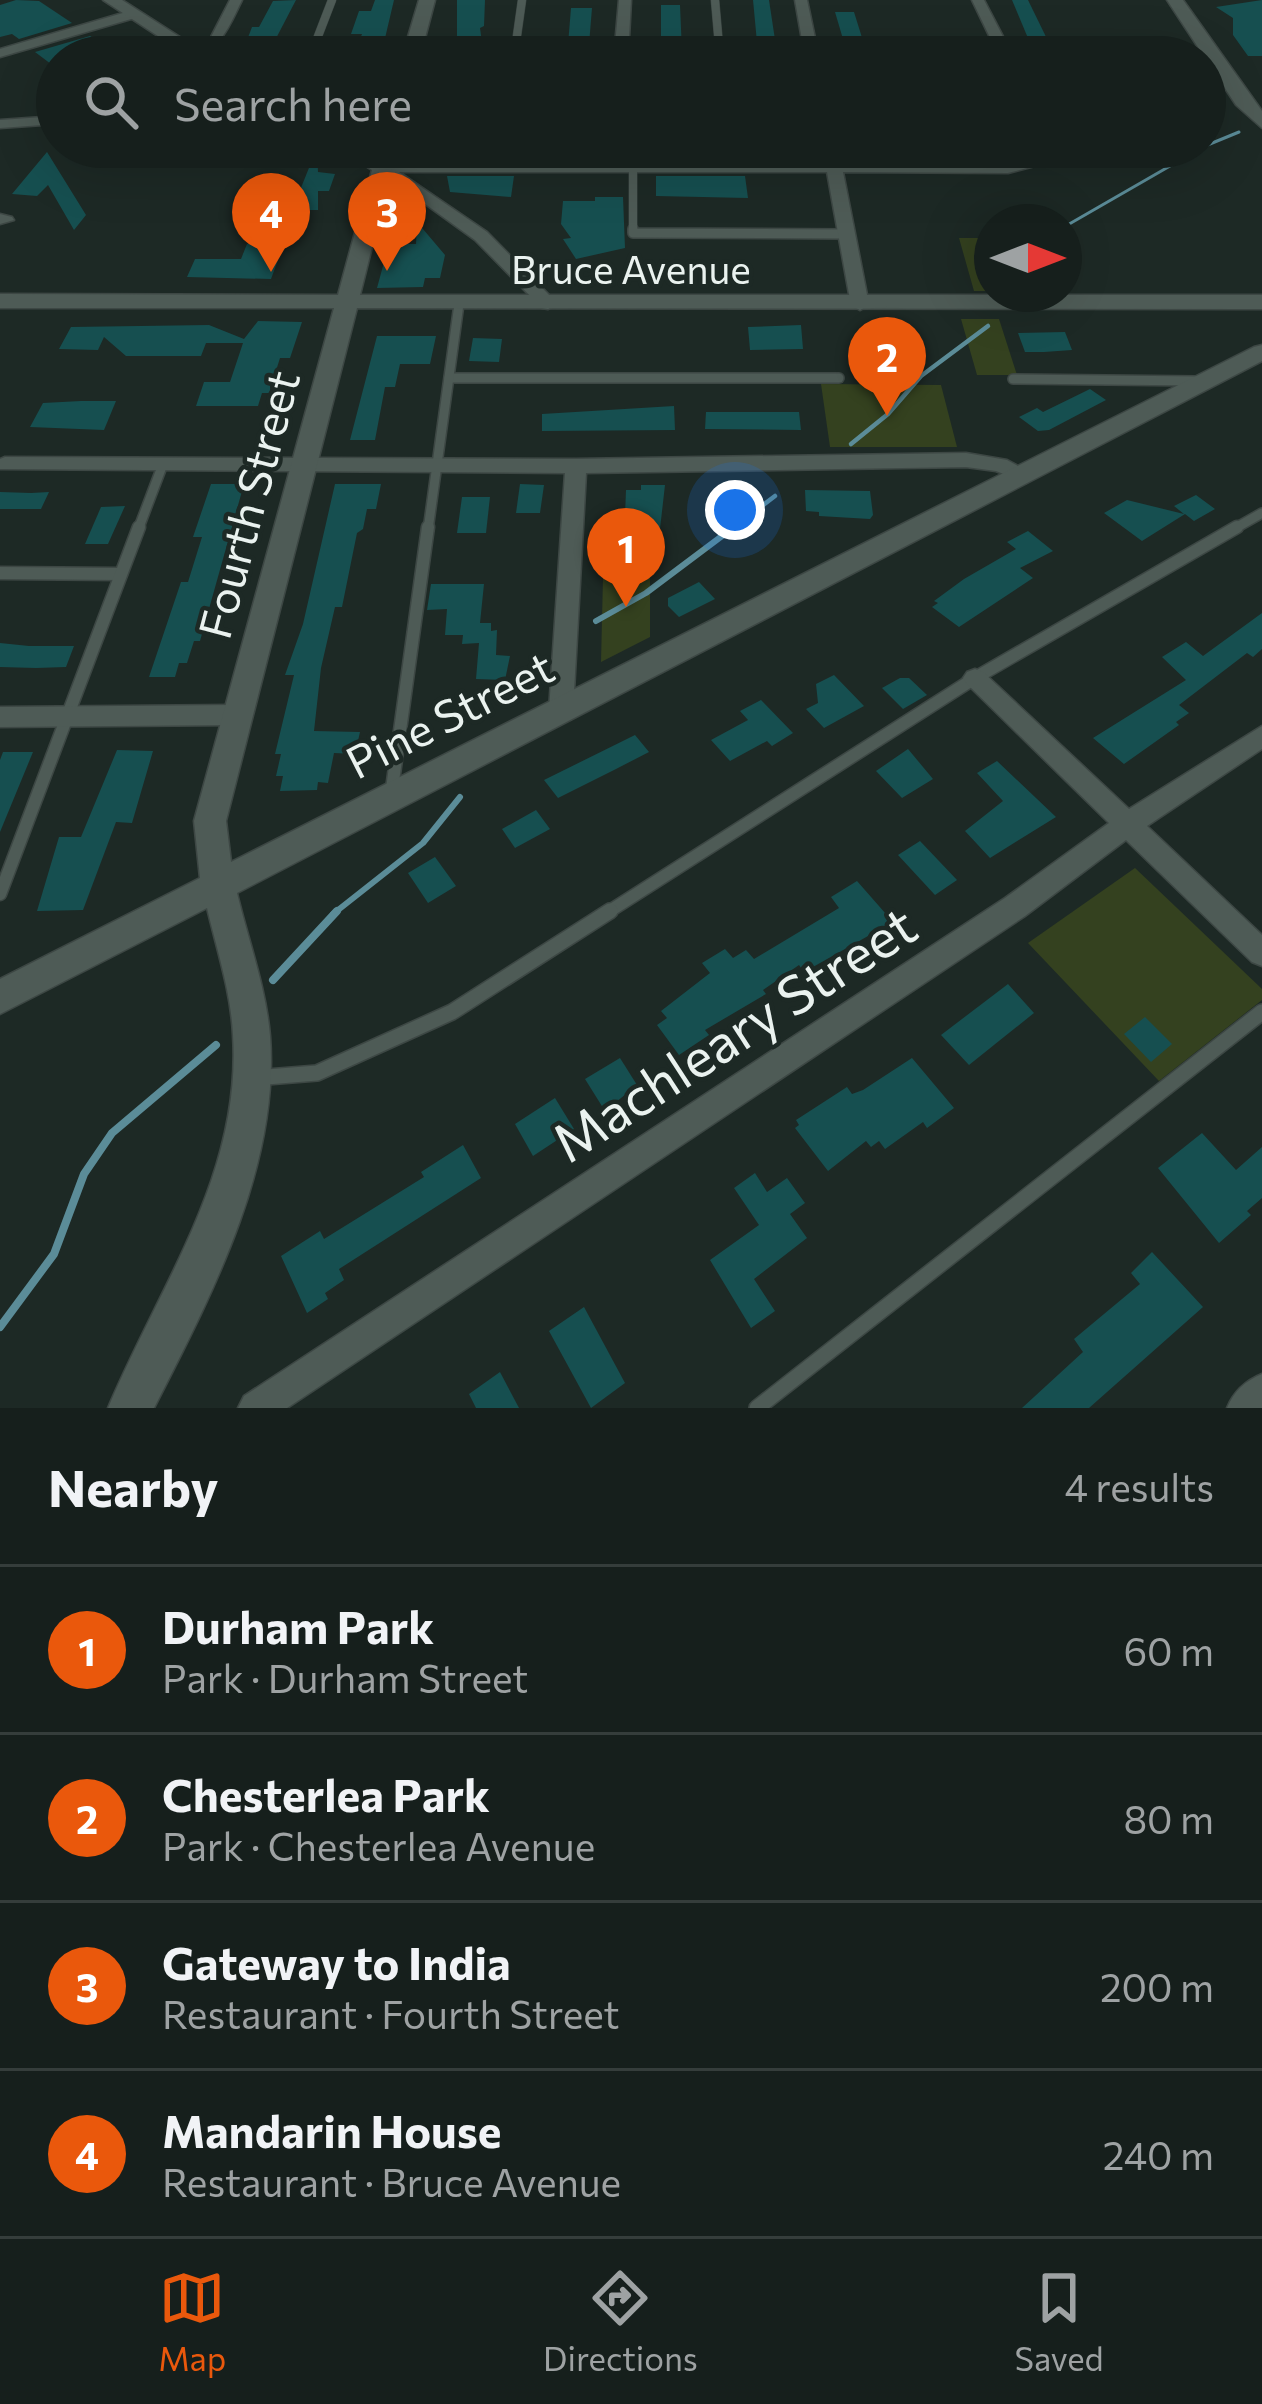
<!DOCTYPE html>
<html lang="en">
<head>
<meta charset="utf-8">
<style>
	:root { --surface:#161f1c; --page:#232c29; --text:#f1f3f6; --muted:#9ea2a3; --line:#353d3b; --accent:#ea580c }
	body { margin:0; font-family:Commissioner,sans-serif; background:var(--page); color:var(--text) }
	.compass { position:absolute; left:974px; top:204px; width:108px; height:108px; border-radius:50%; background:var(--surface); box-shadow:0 12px 48px #0002; rotate:90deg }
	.you { position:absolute; left:735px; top:510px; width:42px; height:42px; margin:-30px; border:9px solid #fff; border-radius:50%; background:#1a73e8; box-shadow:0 0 0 18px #1a73e833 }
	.badge { display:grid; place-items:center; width:78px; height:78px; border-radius:50%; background:var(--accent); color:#fff; font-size:39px; font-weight:700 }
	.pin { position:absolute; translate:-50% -99px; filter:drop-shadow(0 3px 6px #0008) }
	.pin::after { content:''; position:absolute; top:63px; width:42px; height:36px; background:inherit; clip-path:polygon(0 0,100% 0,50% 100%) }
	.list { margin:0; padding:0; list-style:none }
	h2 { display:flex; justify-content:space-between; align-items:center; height:156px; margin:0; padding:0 48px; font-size:51px }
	h2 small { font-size:39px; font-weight:400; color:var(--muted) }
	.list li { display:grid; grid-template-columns:78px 1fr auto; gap:36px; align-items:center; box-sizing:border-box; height:168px; padding:0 48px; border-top:3px solid var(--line) }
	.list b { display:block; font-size:45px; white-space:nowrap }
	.list p { margin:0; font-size:39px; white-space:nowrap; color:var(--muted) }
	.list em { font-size:39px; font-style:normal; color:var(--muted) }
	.icon { flex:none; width:66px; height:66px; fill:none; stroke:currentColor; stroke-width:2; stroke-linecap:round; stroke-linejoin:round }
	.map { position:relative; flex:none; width:1262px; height:1408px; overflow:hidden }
	.search { position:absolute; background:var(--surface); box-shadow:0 12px 48px #0002; left:36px; right:36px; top:36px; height:132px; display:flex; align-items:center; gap:30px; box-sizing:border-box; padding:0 42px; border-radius:66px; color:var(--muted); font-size:45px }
	.sheet { height:828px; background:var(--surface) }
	nav { display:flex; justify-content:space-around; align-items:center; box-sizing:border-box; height:168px; border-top:3px solid var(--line); background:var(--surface); font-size:33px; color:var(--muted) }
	nav a { display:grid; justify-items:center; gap:6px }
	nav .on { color:var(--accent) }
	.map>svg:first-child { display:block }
	.green { fill:#34411f }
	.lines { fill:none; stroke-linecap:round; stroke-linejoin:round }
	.stream-far3 { stroke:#5b8c98; stroke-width:3 }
	.stream-far2 { stroke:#5b8c98; stroke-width:4.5 }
	.stream-far1 { stroke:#5b8c98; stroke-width:6 }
	.stream { stroke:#5b8c98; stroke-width:8 }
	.building { fill:#164f50 }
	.service-far3-casing { stroke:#3d4744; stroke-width:9 }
	.service-far2-casing { stroke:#3d4744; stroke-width:12 }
	.service-far1-casing { stroke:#3d4744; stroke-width:15 }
	.service-casing { stroke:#3d4744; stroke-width:18 }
	.minor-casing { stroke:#3d4744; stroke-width:3 }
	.tertiary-casing { stroke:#3d4744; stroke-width:3 }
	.service-far3 { stroke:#4e5b56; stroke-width:8 }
	.service-far2 { stroke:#4e5b56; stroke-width:9 }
	.service-far1 { stroke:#4e5b56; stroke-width:12 }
	.service { stroke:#4e5b56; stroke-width:15 }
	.minor { fill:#4e5b56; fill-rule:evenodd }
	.tertiary { fill:#4e5b56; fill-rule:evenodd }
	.labels { text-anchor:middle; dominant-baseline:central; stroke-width:9; stroke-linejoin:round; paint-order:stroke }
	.far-street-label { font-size:39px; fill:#eaf2ef; stroke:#1d2925 }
	.street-label { font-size:45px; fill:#eaf2ef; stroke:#1d2925 }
	.near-street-label { font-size:54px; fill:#eaf2ef; stroke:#1d2925 }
</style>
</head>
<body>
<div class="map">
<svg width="1262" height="1408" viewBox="0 0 1262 1408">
	<rect width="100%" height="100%" fill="#1d2925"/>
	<g class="green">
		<path d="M959,238H992V291H974Z"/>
		<path d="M961,319H999L1017,375H977Z"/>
		<path d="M821,384L941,385L957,447H830Z"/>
		<path d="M603,577H650V637L601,662Z"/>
		<path d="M1135,868L1262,989V1000L1159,1081L1028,943Z"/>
	</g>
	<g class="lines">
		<g class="stream-far3">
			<path d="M1205,146L1239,132"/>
			<path d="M1064,227L1203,147"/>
		</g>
		<g class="stream-far2">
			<path d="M851,444L888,414L921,376L988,326"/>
			<path d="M730,530L775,496"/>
		</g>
		<g class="stream-far1">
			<path d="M596,621L646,593L734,527"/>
			<path d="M333,914L423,843L460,797"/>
		</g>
		<g class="stream">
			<path d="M273,980L337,911"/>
			<path d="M0,1327L54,1254L84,1174L112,1133L216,1045"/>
		</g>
	</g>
	<g class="building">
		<path d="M16,0L39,1L72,23L19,39L12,34L0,37V5Z"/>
		<path d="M296,0L271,48H244L252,27H259L273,1Z"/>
		<path d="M375,0H394L382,51H375L373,57H353L362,34H351L359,11H371Z"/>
		<path d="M457,0H485L484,26L480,28L484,57H457Z"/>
		<path d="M753,0H769L777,53H758Z"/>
		<path d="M1012,0H1028L1049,43H1030Z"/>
		<path d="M1262,0V56H1248L1233,35V18L1216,7Z"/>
		<path d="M661,5H680L682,52H661Z"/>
		<path d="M571,8H592L588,57H567Z"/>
		<path d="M835,12H854L868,57L848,56Z"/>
		<path d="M90,36L109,48L83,57H57L51,64L35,52Z"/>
		<path d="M453,147H518L517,158H451Z"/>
		<path d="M657,147H741L743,158H657Z"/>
		<path d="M317,148L318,172L335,174L329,191H318V210H292Z"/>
		<path d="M47,152L86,215L74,230L48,185L37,196L12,194Z"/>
		<path d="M447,176H514L511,197L450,192Z"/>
		<path d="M656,176H745L748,198L656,196Z"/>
		<path d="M595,197H623L625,248L576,259L563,239L571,238L561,224L563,201H595Z"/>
		<path d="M417,222L445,255L440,278H425L423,287L377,288L389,244H416Z"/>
		<path d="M247,244H284L271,279L187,277L195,259H241Z"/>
		<path d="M258,321L302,322L290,358H280L269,393H262L258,406H196L204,382H230L243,343H206L201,356H126L104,337L98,350L59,349L71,327L209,325L244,339Z"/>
		<path d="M801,325L803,349L750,350L748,327Z"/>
		<path d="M1065,332L1072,350L1044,352H1025L1018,333Z"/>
		<path d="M377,336H436L430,364H400L395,387H385L375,440H350Z"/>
		<path d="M473,338L502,339L499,362L469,361Z"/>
		<path d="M1090,389L1106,400L1049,430L1038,431L1019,417L1037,408L1043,412Z"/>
		<path d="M81,401H116L104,430L30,427L43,403Z"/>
		<path d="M674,406L675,430L542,431V414Z"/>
		<path d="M706,412H799L801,430L705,429Z"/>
		<path d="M211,484H244L200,641H194L187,663H179L175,677H149L181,582H188L202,537H193Z"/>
		<path d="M335,484H381L376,509H367L363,529L357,533L342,607H335L321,668L314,731L360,732L355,754L334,753L328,783L318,782L317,790L280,791L283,776H276L281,754H275L294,675H285L303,624Z"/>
		<path d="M520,484L544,485L540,513H516Z"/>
		<path d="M641,485H665L660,529H651V537L641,536L640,573L607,572L610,521L625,516L626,490H641Z"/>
		<path d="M805,490L870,491L873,515L870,519L819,516V512L806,511Z"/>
		<path d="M0,492L31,493L49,492L41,509H0Z"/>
		<path d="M1196,495L1215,509L1194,521L1185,514L1142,541L1104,513L1127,500L1184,514L1174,506Z"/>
		<path d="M462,497H490L486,533H457Z"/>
		<path d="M125,506L108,544H85L101,507Z"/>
		<path d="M1028,531L1053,551L1020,568L1033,578L959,627L932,607L938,603L934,601L964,579L1016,549L1007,542Z"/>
		<path d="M699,582L715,599L679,617L668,606V598Z"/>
		<path d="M431,584H484L480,623H491V631L497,630L496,655L510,656L505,680L476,679L479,643L462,644L463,635H445L447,609L427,610Z"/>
		<path d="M1262,613V649L1253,657L1247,653L1179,705L1189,713L1176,722L1179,725L1124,764L1093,738L1186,680L1162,657L1186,642L1203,656Z"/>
		<path d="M0,643L29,646H74L66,667L36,668L0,667Z"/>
		<path d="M834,675L864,706L824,728L806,709L818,703L816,684Z"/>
		<path d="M900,678H909L927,695L903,709L882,688Z"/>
		<path d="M761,700L793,733L772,746L767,741L730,761L711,740L748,720L740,711Z"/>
		<path d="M635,735L649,752L616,769L558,798L544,780Z"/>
		<path d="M908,749L933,779L902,798L876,771Z"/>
		<path d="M117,750L153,751L132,823L116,822L83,910L37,911L59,837H81Z"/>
		<path d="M3,752H33L0,832V760Z"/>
		<path d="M997,761L1056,817L990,858L965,831L1003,801L977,773Z"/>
		<path d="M536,810L550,829L515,848L502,829Z"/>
		<path d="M920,841L957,880L935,895L898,855Z"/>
		<path d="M435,857L456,886L428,903L408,873Z"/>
		<path d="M857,881L893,922L804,972L799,965L763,990L766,994L705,1030L709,1035L679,1055L657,1025L667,1018L661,1011L710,973L702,963L725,949L733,958L746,950L754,959L839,908L831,897Z"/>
		<path d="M1008,984L1034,1013L969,1065L941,1035Z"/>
		<path d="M1145,1017L1172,1044L1151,1062L1124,1034Z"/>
		<path d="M620,1058L637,1085L605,1111L585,1079Z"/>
		<path d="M912,1058L954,1108L927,1128L923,1122L885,1149L879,1141L871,1147L866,1141L828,1171L795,1128L799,1125L796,1120L847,1087L852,1094L863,1090Z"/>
		<path d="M555,1098L574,1129L533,1156L515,1124Z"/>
		<path d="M1202,1133L1236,1170L1262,1147V1198L1247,1211L1251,1215L1219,1243L1158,1168Z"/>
		<path d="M463,1145L481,1178L339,1269L344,1280L325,1293L328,1299L307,1313L281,1256L320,1231L324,1239L424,1177L421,1172Z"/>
		<path d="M755,1173L767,1192L787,1178L805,1203L790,1214L807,1238L754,1279L775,1311L751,1328L710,1260L759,1225L734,1188Z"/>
		<path d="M1152,1252L1203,1307L1089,1408H1022L1083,1352L1074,1339L1140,1284L1131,1273Z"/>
		<path d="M584,1307L625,1383L591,1408L549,1331Z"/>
		<path d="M500,1372L519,1408H476L469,1394Z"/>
	</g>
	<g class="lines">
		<defs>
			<g id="service-far3">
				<path d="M715,0L720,57"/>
				<path d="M310,57L332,0"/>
				<path d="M514,57L522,0"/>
				<path d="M633,166V232"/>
			</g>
			<g id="service-far2">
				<path d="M633,229V233L846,234"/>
				<path d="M449,378H839"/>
				<path d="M1013,379L1198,381"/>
				<path d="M138,530L163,464"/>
				<path d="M428,530L459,304"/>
				<path d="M1232,530L1262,513"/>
			</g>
			<g id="service-far1">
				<path d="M0,573L121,574"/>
				<path d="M391,796L428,527"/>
				<path d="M0,894L139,527"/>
				<path d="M605,914L975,678L1237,527"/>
			</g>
			<g id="service">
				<path d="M254,1078L317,1073L452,1012L610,911"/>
				<path d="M757,1408L1262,1012"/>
			</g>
			<g id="minor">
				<path d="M230,0H242C230,24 220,54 189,55V49L211,37Z"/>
				<path d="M619,0H631L628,57H614Z"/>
				<path d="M795,0H807L819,57H805Z"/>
				<path d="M972,0H984L1011,52L1009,57H995L997,52Z"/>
				<path d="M133,10L139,14L138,17L0,57V49Z"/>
				<path d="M57,116V124L0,128V120Z"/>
				<path d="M822,147H838L841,163H1008L1046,156L1054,161L1008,173L843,172L869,305L860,310L851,305L827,172H399L487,232L554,300L557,304L548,309L542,308L475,240L374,167L382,162L825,163Z"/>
				<path d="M0,214L12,217L14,220L0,224Z"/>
				<path d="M966,453L1007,460L1036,476L1026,483L996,471L966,467L586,473L573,710L570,717H552L549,710L565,473L0,469V459L5,457L576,459Z"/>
				<path d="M975,669L983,672L1129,809L1262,726V749L1147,826L1262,935V966L1252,962L1126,840L1025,916L287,1408H238L244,1396L1005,898L1109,823L967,684L963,678L967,672Z"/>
				<path d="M234,705L243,708L246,715L243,722L234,725L0,727V707Z"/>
				<path d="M1262,1374V1408H1227C1234,1391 1245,1381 1262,1374Z"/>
			</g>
			<g id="tertiary">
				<path d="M103,0H122L211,57H190Z"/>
				<path d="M419,0H435L420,57H402Z"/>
				<path d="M1167,0H1183L1262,111V128L1236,105Z"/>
				<path d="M337,147H360L376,156L379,147H397L360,295H1262V309L357,308L226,821L231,862L1254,347L1262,345V361L237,893C248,940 266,987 270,1036C280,1166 211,1296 154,1408H108C159,1286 242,1174 233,1035C231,992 217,950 207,908L0,1014V979L200,878L194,821L334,308H0V294L338,295L372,170Z"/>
			</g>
		</defs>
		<use href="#service-far3" class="service-far3-casing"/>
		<use href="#service-far2" class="service-far2-casing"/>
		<use href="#service-far1" class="service-far1-casing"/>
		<use href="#service" class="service-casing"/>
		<use href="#minor" class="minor-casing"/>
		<use href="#tertiary" class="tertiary-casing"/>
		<use href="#service-far3" class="service-far3"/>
		<use href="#service-far2" class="service-far2"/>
		<use href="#service-far1" class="service-far1"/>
		<use href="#service" class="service"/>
		<use href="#minor" class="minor"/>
		<use href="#tertiary" class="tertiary"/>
	</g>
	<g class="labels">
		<g class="far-street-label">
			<text x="631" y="268">Bruce Avenue</text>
		</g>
		<g class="street-label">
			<text transform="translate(247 504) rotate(-75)">Fourth Street</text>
			<text transform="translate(449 713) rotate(-27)">Pine Street</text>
		</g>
		<g class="near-street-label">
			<text transform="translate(733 1032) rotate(-33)">Machleary Street</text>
		</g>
	</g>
</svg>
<svg class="compass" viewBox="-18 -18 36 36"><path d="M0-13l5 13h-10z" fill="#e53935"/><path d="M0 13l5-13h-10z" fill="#9ea2a3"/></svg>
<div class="you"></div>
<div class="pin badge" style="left:626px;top:607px">1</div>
<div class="pin badge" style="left:887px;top:416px">2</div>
<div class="pin badge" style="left:387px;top:271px">3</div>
<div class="pin badge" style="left:271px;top:272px">4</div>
<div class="search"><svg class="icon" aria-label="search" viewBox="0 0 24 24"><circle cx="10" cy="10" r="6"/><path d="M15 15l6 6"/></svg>Search here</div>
</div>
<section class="sheet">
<h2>Nearby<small>4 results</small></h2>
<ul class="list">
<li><span class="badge">1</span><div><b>Durham Park</b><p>Park · Durham Street</p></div><em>60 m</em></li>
<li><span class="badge">2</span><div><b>Chesterlea Park</b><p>Park · Chesterlea Avenue</p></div><em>80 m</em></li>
<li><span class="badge">3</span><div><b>Gateway to India</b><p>Restaurant · Fourth Street</p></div><em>200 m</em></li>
<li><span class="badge">4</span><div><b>Mandarin House</b><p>Restaurant · Bruce Avenue</p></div><em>240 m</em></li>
</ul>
</section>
<nav>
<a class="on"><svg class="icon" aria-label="map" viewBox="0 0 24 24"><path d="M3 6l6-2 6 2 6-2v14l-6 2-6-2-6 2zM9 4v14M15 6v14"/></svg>Map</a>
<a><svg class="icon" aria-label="directions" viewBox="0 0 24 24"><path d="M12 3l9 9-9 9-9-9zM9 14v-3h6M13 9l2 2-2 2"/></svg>Directions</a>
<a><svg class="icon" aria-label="saved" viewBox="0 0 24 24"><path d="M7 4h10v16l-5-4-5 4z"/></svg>Saved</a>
</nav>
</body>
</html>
